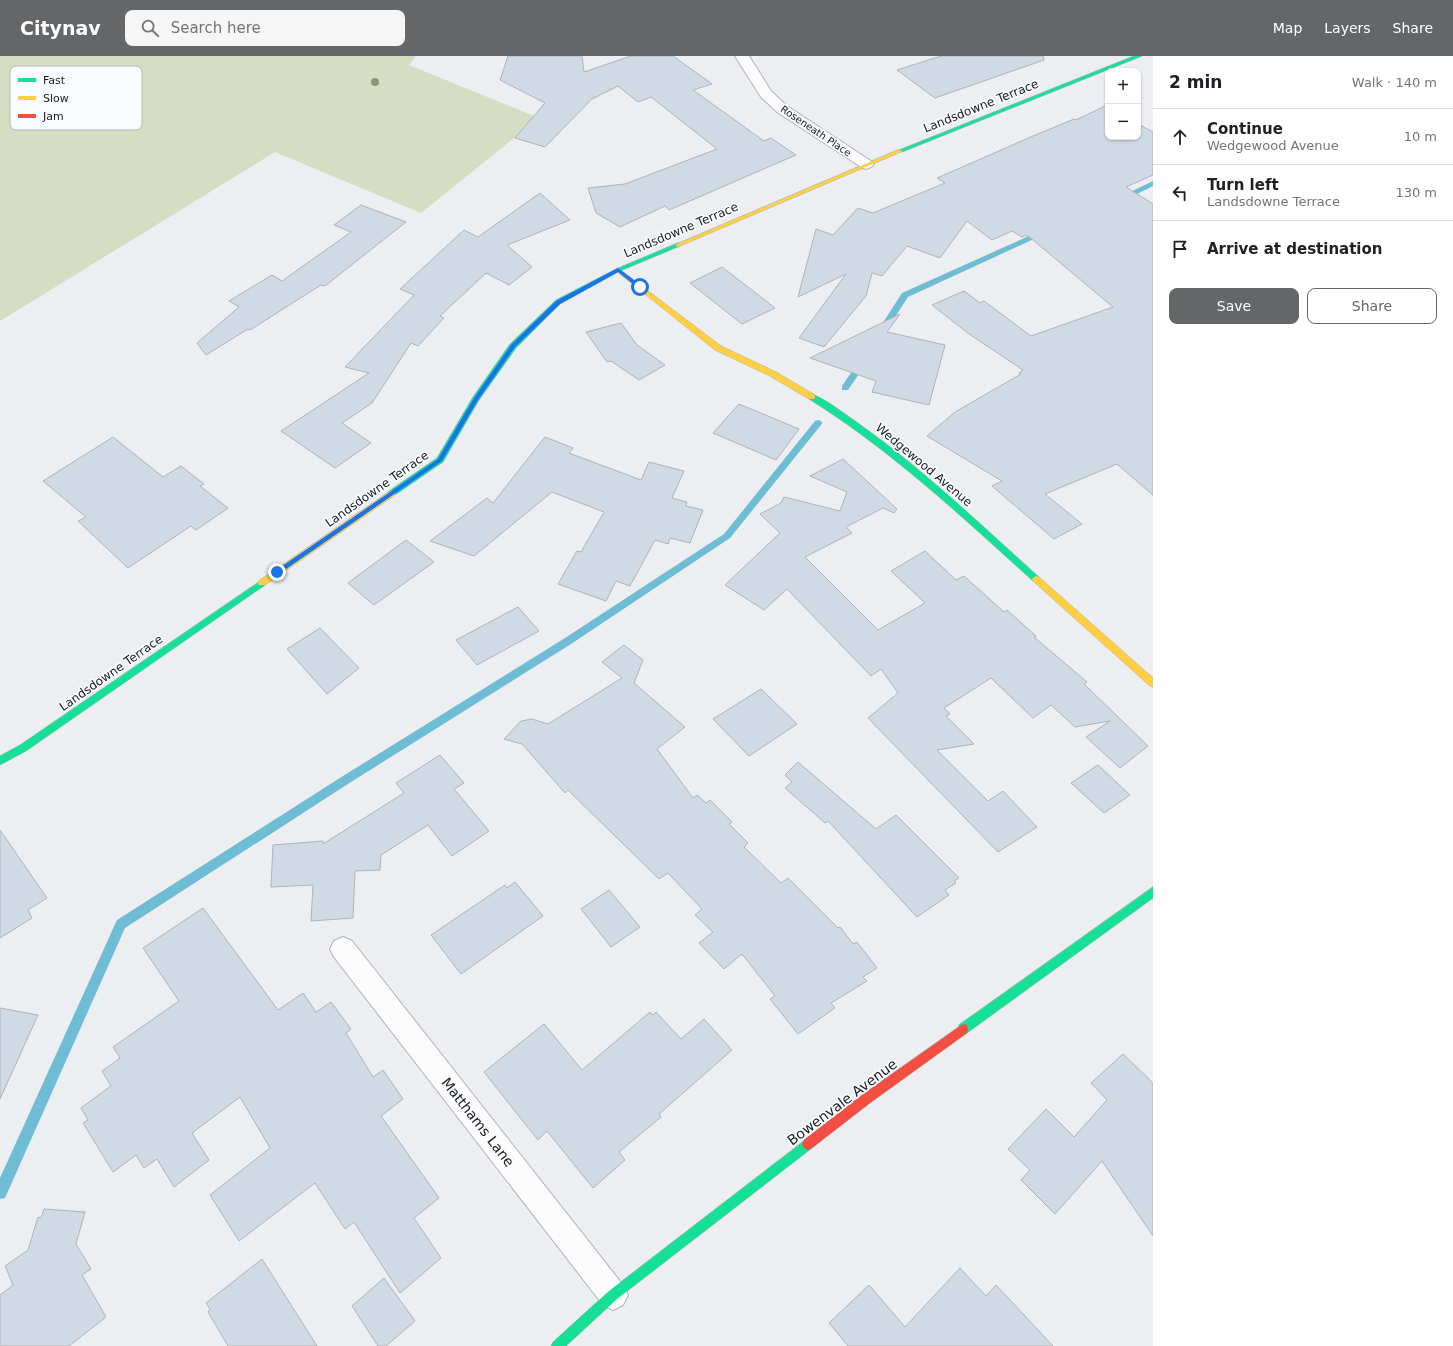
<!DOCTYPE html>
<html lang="en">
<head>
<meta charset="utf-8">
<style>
	:root { --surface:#fff; --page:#f6f6f6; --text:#202124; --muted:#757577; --line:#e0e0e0; --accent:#646668 }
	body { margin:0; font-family:"DejaVu Sans",sans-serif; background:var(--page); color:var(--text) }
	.controls { position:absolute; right:12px; top:12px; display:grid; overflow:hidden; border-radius:8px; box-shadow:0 1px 3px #0004 }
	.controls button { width:36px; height:36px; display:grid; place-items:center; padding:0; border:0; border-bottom:1px solid var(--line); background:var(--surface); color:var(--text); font:20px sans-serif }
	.stop { position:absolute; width:12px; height:12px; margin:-9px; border:3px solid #1a73e8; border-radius:50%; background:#fff }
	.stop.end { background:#1a73e8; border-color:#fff; box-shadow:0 1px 4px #0008 }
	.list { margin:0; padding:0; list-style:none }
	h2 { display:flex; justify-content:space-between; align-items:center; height:52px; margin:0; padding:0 16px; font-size:17px }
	h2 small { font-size:13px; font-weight:400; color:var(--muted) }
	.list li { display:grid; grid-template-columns:26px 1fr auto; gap:12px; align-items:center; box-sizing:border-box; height:56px; padding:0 16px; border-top:1px solid var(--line) }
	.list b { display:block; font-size:15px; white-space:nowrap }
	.list p { margin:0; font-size:13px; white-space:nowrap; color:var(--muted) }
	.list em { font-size:13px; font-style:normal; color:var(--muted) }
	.actions { display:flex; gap:8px; padding:12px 16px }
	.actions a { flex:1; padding:9px 0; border:1px solid var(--accent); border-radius:8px; text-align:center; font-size:14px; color:var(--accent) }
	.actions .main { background:var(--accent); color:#fff }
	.icon { flex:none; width:22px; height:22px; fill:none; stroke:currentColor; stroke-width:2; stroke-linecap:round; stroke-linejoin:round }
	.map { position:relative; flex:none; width:1153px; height:1290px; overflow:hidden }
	header { display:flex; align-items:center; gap:24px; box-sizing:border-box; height:56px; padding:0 20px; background:var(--accent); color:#fff }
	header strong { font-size:19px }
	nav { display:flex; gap:22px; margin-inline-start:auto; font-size:14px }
	.search { width:280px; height:36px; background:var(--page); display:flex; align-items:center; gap:10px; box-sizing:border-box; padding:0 14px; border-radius:8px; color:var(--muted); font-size:15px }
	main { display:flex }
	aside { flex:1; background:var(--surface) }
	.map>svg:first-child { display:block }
	.green { fill:#d7ddc3 }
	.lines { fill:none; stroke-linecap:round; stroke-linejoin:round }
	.stream { fill:#6ebdd4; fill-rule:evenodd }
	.building { fill:#d0dae5; stroke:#b1b3b4 }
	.street-casing { stroke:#b0b2b4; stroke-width:2 }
	.fast-casing { stroke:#b0b2b4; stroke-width:1 }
	.slow-casing { stroke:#b0b2b4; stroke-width:1 }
	.jam-casing { stroke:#b0b2b4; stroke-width:1 }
	.street { fill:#fcfcfd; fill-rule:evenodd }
	.fast { fill:#16e098; fill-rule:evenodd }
	.slow { fill:#ffcf43; fill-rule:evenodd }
	.jam { fill:#f24e42; fill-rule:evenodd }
	.tree { fill:#909574 }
	.route { fill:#1a73e8 }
	.labels { text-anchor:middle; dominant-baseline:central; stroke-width:3.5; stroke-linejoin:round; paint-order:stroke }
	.far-street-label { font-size:10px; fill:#1a1c1e; stroke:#f9fbfe }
	.street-label { font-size:12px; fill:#1a1c1e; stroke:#f9fbfe }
	.near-street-label { font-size:14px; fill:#1a1c1e; stroke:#f9fbfe }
	.key { fill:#f9fbfe; stroke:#b6b8bb; stroke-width:1 }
	.key-label { font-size:11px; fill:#1a1c1e }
</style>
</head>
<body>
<header>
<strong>Citynav</strong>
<div class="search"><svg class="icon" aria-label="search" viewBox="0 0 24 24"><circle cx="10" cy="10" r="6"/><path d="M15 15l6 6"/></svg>Search here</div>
<nav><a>Map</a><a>Layers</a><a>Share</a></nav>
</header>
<main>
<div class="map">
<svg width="1153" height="1290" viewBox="0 0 1153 1290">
	<rect width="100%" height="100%" fill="#eceef1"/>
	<path class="green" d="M0,0H416L409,9L539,62L421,157L275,96L0,265Z"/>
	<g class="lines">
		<g class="stream">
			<path d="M1153,125V130L1125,144H1119L1118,142Z"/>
			<path d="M1040,175H1046L1047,177L908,241L886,275L883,276L879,273L902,237Z"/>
			<path d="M862,304L866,307L865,309L848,334H842V330L859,305Z"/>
			<path d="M818,364L821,365L822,367L821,369L730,482L571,588L351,726L125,872L5,1142L0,1143V1122L117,864L343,720L565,582L724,478L815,365Z"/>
		</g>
	</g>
	<g class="building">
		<path d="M508,0H582L584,16L631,0H673L712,28L693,34L764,85L771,82L796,99L669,154L665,150L620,171L596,157L588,132L625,128L717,93L651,41L638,46L618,30L592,43L545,91L515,82L545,47L500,24Z"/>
		<path d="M941,0H1043L1044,4L935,42L897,14Z"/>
		<path d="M1105,50L1108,52V81H1138V68L1153,76V119L1126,131L1153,148V439L1117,408L1045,438L1082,468L1054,483L992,430L1002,425L927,380L955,356L1021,318L1019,317L1023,314L969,278L932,249L964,235L980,247L984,245L1031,280L1113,251L1027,179L1022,181L1012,175L992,184L967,165L940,202L907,190L882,220L872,217L866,240L824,291L799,282L846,218L798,241L816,173L833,179L858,152L873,157L945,127L937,122L1033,80L1074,63L1076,64Z"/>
		<path d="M540,137L570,164L507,189L532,211L509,229L486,217L440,260L444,262L418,290L411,287L372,347L342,367L371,387L335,412L281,375L369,317L345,311L414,239L400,233L464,174L478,181Z"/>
		<path d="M361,149L406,166L325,230L321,229L250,274L248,273L206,299L197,287L239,251L229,245L272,219L282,225L351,176L334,169Z"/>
		<path d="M722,211L775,252L742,268L690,227Z"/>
		<path d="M900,258L887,276L945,289L929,349L872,336L876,325L810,302Z"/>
		<path d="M621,267L637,289L665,309L639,324L611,305L607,306L586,276Z"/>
		<path d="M739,348L799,373L776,404L713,377Z"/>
		<path d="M113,381L163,421L181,410L204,428L200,430L228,452L196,474L191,470L128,512L78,465L86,461L43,425Z"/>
		<path d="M545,381L573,392L569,397L641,424L649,406L684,415L672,442L687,446L686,450L703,454L690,487L670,482L668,488L655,484L630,530L616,525L606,545L558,528L577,495L581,496L604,456L552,436L474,500L430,485L487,442L493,447Z"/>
		<path d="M843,403L897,453L894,457L883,452L846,471L852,477L805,501L878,574L925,547L891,515L925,495L956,524L964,520L1004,556L1007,554L1036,580L1034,581L1087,626L1084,628L1148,690L1120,712L1086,681L1110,665L1075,671L1051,649L1033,662L991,622L944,652L950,658L946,660L974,688L937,694L988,745L1003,735L1037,771L998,796L868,662L898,637L881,613L871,620L787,533L764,554L725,529L780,477L760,458L781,447L784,441L840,455L847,436L810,420Z"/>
		<path d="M406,484L434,506L374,549L348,527Z"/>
		<path d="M518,551L539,575L477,609L456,584Z"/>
		<path d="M320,572L359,612L327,638L287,593Z"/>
		<path d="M624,589L643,604L634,627L685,671L657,693L693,742L697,739L706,747L710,744L732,766L729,768L748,787L744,791L781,827L788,822L838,872L840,871L853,888L857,886L877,912L863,921L867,925L831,947L835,952L798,978L770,943L775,940L742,898L724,913L699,887L713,876L695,859L702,853L668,817L659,823L568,734L565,737L522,688L504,683L521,665L532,663L548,668L622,622L602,606Z"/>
		<path d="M761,633L797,668L749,700L713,663Z"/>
		<path d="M440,699L464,727L454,733L489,775L452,800L428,769L381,799L380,814L355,815L353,862L311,865L313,829L271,831L273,789L323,785V788L404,737L396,727Z"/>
		<path d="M798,706L876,773L896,759L959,822L954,825L956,827L945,834L949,839L917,861L828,765L825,767L785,732L792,726L785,719Z"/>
		<path d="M1098,709L1130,739L1104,757L1071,727Z"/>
		<path d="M0,774L47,842L28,854L32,862L0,882Z"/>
		<path d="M515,826L543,860L461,918L431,879L505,829L507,832Z"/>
		<path d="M609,834L640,871L611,891L581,853Z"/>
		<path d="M203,852L278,954L303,937L316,956L331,946L351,973L346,977L373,1021L383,1014L403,1043L381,1060L439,1142L414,1162L441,1202L400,1237L354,1166L345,1173L315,1127L239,1185L210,1139L270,1092L240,1041L192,1077L209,1104L174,1131L157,1103L144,1112L136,1099L113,1116L83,1067L88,1064L81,1052L111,1030L102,1015L120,1002L113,991L179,945L143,892Z"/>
		<path d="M0,952L38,959L0,1043Z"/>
		<path d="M650,956L653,959L656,956L681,983L704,963L732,994L659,1058L661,1061L619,1096L625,1104L593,1132L547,1075L538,1084L484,1016L544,968L582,1014Z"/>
		<path d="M1123,998L1153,1027V1180L1102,1105L1055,1158L1021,1124L1030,1114L1008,1093L1046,1053L1074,1081L1107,1044L1091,1027Z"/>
		<path d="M44,1153L85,1156L76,1188L91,1213L82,1219L106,1261L69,1290H0V1239L13,1229L5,1210L28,1194L38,1161L41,1162Z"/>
		<path d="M262,1203L317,1290H228L208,1256L210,1253L206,1247Z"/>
		<path d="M960,1212L986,1240L996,1229L1053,1290H848L829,1267L869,1229L905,1271Z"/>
		<path d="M384,1222L415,1265L386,1290H378L352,1250Z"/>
	</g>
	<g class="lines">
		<defs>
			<g id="street">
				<path d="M735,0H749L771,35L787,50L871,105L874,108L871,111L866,113L861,111L777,56L761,41Z"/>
				<path d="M343,881L352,885L623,1229L628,1239L623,1249L613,1254L603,1249L334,901L330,893L334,885Z"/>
			</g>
			<g id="fast">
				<path d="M1134,0H1142L902,96L897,95Z"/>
				<path d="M678,187L681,189L680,190L620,215L560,248L516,292L479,344L443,406L395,439H389L388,437L389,435L437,402L473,341L510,288L556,244L616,213Z"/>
				<path d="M812,338C826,343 846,359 858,367C923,413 980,468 1039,521L1040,523L1039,525H1033C961,460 892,395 809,343L808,341Z"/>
				<path d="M262,524L265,525L266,527L265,529L26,695L0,709V700L20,689Z"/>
				<path d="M1153,831V842L967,977L963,978L959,977L958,973L959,969Z"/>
				<path d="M808,1082L812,1084L814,1088L812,1092L617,1243L566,1290H551L553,1286L609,1235Z"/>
			</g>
			<g id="slow">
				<path d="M898,94L903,95L680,190L678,191L675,189Z"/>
				<path d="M618,212L721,290L776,316L815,339V343H809L770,320L715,294L616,215V213Z"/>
				<path d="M392,434L395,435L396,437L395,439L265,529H259L258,527L259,525Z"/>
				<path d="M1036,520L1039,521L1153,622V631L1150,630L1033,525L1032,523Z"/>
			</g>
			<path id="jam" d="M963,968L967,969L968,973L967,977L870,1047L812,1092L808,1094L804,1092L802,1088L804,1084L862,1039Z"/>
		</defs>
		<use href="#street" class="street-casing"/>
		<use href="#fast" class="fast-casing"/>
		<use href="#slow" class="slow-casing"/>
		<use href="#jam" class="jam-casing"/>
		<use href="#street" class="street"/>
		<use href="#fast" class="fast"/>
		<use href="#slow" class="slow"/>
		<use href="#jam" class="jam"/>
	</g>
	<circle class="tree" cx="375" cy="26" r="4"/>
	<path class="route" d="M618,212L642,230V232H638L618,216L560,248L515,291L478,344L442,405L279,518H275V515L438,403L474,342L511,289L556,245Z"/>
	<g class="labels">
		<g class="far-street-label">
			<text transform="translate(816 75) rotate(34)">Roseneath Place</text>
		</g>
		<g class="street-label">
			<text transform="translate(981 50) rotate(-22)">Landsdowne Terrace</text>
			<text transform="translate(681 174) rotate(-23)">Landsdowne Terrace</text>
			<text transform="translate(924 409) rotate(40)">Wedgewood Avenue</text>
			<text transform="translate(377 433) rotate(-35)">Landsdowne Terrace</text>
			<text transform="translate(111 617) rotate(-35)">Landsdowne Terrace</text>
		</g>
		<g class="near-street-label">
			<text transform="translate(842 1046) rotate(-37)">Bowenvale Avenue</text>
			<text transform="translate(478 1066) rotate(52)">Matthams Lane</text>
		</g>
	</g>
	<rect x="10" y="10" width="132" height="64" rx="6" class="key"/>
	<rect x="18" y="22" width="18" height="4" fill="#16e098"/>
	<rect x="18" y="40" width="18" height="4" fill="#ffcf43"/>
	<rect x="18" y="58" width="18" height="4" fill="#f24e42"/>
	<g class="key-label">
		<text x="43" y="28">Fast</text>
		<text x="43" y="46">Slow</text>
		<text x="43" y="64">Jam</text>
	</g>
</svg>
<div class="controls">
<button>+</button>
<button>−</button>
</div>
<div class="stop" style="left:640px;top:231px"></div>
<div class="stop end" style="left:277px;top:516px"></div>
</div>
<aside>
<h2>2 min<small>Walk · 140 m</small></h2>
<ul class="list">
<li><svg class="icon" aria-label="ahead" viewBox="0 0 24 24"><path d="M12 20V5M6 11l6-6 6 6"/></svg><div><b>Continue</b><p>Wedgewood Avenue</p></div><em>10 m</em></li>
<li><svg class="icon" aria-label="left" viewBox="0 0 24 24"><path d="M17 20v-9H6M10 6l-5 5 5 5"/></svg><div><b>Turn left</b><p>Landsdowne Terrace</p></div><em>130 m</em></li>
<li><svg class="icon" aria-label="arrive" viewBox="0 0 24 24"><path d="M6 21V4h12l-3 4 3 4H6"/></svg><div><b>Arrive at destination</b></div></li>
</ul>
<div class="actions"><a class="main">Save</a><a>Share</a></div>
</aside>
</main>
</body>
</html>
